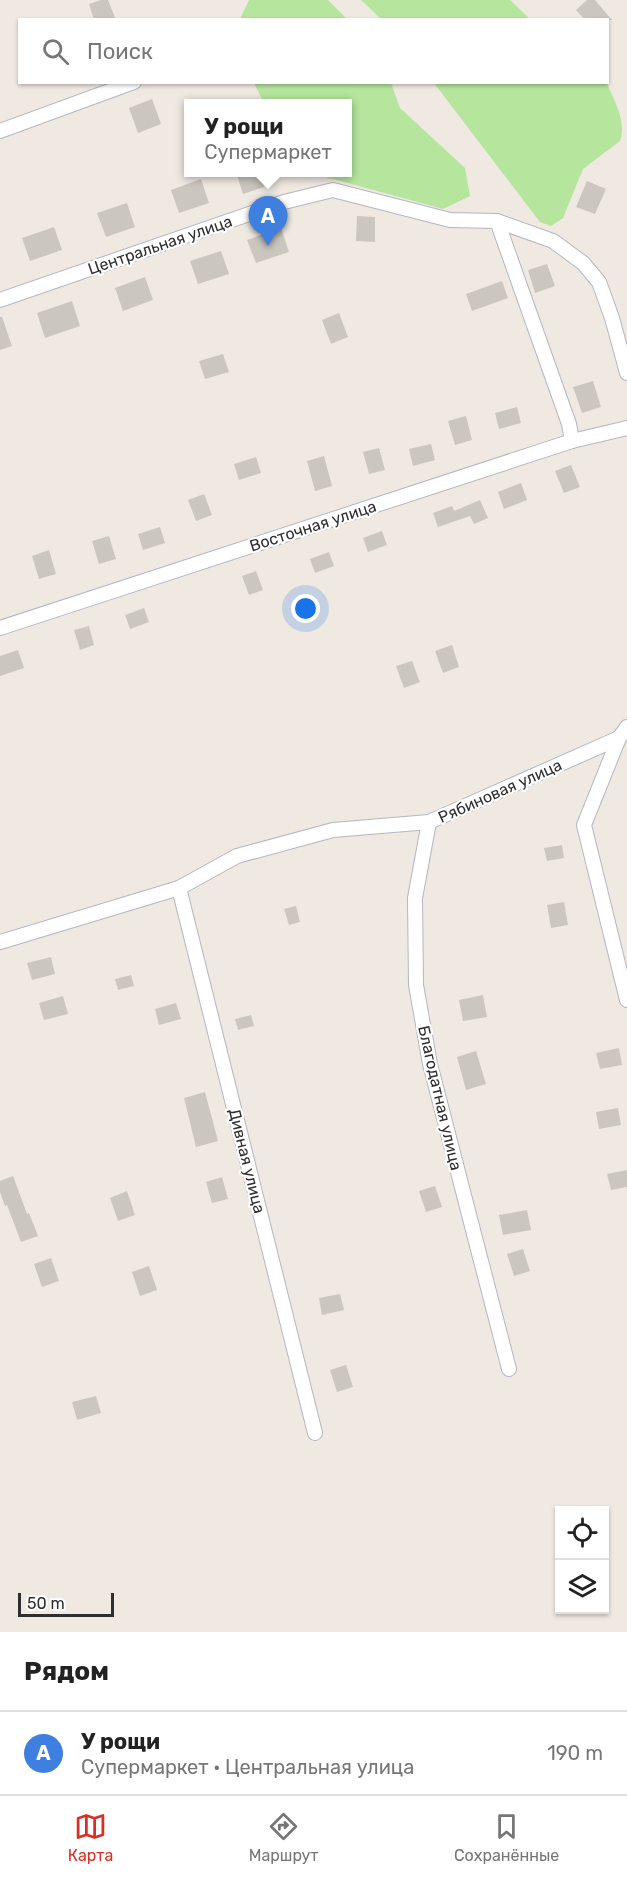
<!DOCTYPE html>
<html lang="ru">
<head>
<meta charset="utf-8">
<style>
	:root { --surface:#fff; --page:#f6f6f6; --text:#222; --muted:#767676; --line:#e0e0e0; --accent:#d93025 }
	body { margin:0; font-family:Rubik,sans-serif; background:var(--page); color:var(--text) }
	.controls { position:absolute; right:18px; bottom:18px; display:grid; overflow:hidden; border-radius:0px; box-shadow:0 2px 4px #0004 }
	.controls button { width:54px; height:54px; display:grid; place-items:center; padding:0; border:0; border-bottom:2px solid var(--line); background:var(--surface); color:var(--text); font:30px sans-serif }
	.scale { position:absolute; left:18px; bottom:15px; width:96px; box-sizing:border-box; padding-left:6px; border:3px solid #2e2e2e; border-top:0; font-size:16px; line-height:21px; white-space:nowrap; color:#2e2e2e; -webkit-text-stroke:4px #fff; paint-order:stroke }
	.you { position:absolute; left:306px; top:609px; width:21px; height:21px; margin:-15px; border:4px solid #fff; border-radius:50%; background:#1a73e8; box-shadow:0 0 0 9px #1a73e833 }
	.badge { display:grid; place-items:center; width:39px; height:39px; border-radius:50%; background:var(--accent); color:#fff; font-size:20px; font-weight:700 }
	.pin { position:absolute; translate:-50% -50px; filter:drop-shadow(0 2px 3px #0008) }
	.pin::after { content:''; position:absolute; top:32px; width:21px; height:18px; background:inherit; clip-path:polygon(0 0,100% 0,50% 100%) }
	.popup { position:absolute; left:184px; top:99px; width:168px; height:78px; box-sizing:border-box; display:grid; place-content:center; border-radius:0px; background:var(--surface); filter:drop-shadow(0 2px 4px #0005); font-size:20px; white-space:nowrap; color:var(--muted) }
	.popup b { font-size:22px; color:var(--text) }
	.popup::after { content:''; position:absolute; left:50%; top:100%; margin-left:-12px; border:12px solid transparent; border-top-color:var(--surface) }
	.list { margin:0; padding:0; list-style:none }
	h2 { display:flex; justify-content:space-between; align-items:center; height:78px; margin:0; padding:0 24px; font-size:26px }
	h2 small { font-size:20px; font-weight:400; color:var(--muted) }
	.list li { display:grid; grid-template-columns:39px 1fr auto; gap:18px; align-items:center; box-sizing:border-box; height:84px; padding:0 24px; border-top:2px solid var(--line) }
	.list b { display:block; font-size:22px; white-space:nowrap }
	.list p { margin:0; font-size:20px; white-space:nowrap; color:var(--muted) }
	.list em { font-size:20px; font-style:normal; color:var(--muted) }
	.icon { flex:none; width:33px; height:33px; fill:none; stroke:currentColor; stroke-width:2; stroke-linecap:round; stroke-linejoin:round }
	.map { position:relative; flex:none; width:627px; height:1632px; overflow:hidden }
	.search { position:absolute; background:var(--surface); box-shadow:0 2px 4px #0004; left:18px; right:18px; top:18px; height:66px; display:flex; align-items:center; gap:15px; box-sizing:border-box; padding:0 21px; border-radius:0px; color:var(--muted); font-size:22px }
	.sheet { height:162px; background:var(--surface) }
	nav { display:flex; justify-content:space-around; align-items:center; box-sizing:border-box; height:84px; border-top:2px solid var(--line); background:var(--surface); font-size:16px; color:var(--muted) }
	nav a { display:grid; justify-items:center; gap:3px }
	nav .on { color:var(--accent) }
	.map>svg:first-child { display:block }
	.green { fill:#b6e59e }
	.building { fill:#cbc7bf }
	.lines { fill:none; stroke-linecap:round; stroke-linejoin:round }
	.street-casing { stroke:#b4b7c1; stroke-width:16 }
	.street { stroke:#fff; stroke-width:14 }
	.labels { text-anchor:middle; dominant-baseline:central; stroke-width:4.5; stroke-linejoin:round; paint-order:stroke }
	.street-label { font-size:16px; fill:#2e2e2e; stroke:#fff }
</style>
</head>
<body>
<div class="map">
<svg width="627" height="1632" viewBox="0 0 627 1632">
	<rect width="100%" height="100%" fill="#efe9e1"/>
	<g class="green">
		<path d="M249,0H328L347,19H240Z"/>
		<path d="M361,0H510L530,19H381Z"/>
		<path d="M254,83H391L400,108L465,168L470,196L443,209L311,173L348,172V104L264,103Z"/>
		<path d="M434,83H607C614,101 627,121 620,141L583,169L563,218L551,226L540,222Z"/>
	</g>
	<g class="building">
		<path d="M101,0H108L116,20H94L89,4Z"/>
		<path d="M587,0H595L612,20H585L576,10Z"/>
		<path d="M152,99L161,124L138,133L129,108Z"/>
		<path d="M236,172H259L264,187L243,194Z"/>
		<path d="M201,179L209,203L179,213L171,190Z"/>
		<path d="M587,181L606,189L595,214L576,207Z"/>
		<path d="M127,203L135,227L106,237L97,213Z"/>
		<path d="M357,216L375,217V242L356,241Z"/>
		<path d="M54,227L62,250L30,261L22,238Z"/>
		<path d="M281,228L289,252L256,263L247,240Z"/>
		<path d="M221,251L229,274L198,284L190,261Z"/>
		<path d="M547,264L555,286L535,293L528,270Z"/>
		<path d="M145,277L153,300L123,311L115,288Z"/>
		<path d="M502,281L508,298L472,311L466,294Z"/>
		<path d="M72,301L80,326L45,338L37,313Z"/>
		<path d="M339,313L348,337L331,344L322,320Z"/>
		<path d="M0,317H2L12,346L0,350Z"/>
		<path d="M223,354L229,372L205,379L199,361Z"/>
		<path d="M593,381L601,407L582,413L573,387Z"/>
		<path d="M517,407L521,423L499,429L495,413Z"/>
		<path d="M466,416L472,440L455,445L448,421Z"/>
		<path d="M431,444L435,460L413,466L409,449Z"/>
		<path d="M379,448L385,470L369,474L363,452Z"/>
		<path d="M324,456L332,486L315,491L307,461Z"/>
		<path d="M256,457L261,473L239,480L234,464Z"/>
		<path d="M571,465L580,487L564,493L555,471Z"/>
		<path d="M521,483L527,500L504,509L498,492Z"/>
		<path d="M204,494L212,515L196,521L188,500Z"/>
		<path d="M480,500L488,518L474,524L470,516L438,527L433,513L452,506L454,511Z"/>
		<path d="M160,527L165,543L143,550L138,534Z"/>
		<path d="M382,531L387,545L368,552L363,538Z"/>
		<path d="M109,536L116,559L99,564L92,541Z"/>
		<path d="M49,550L56,574L39,579L32,556Z"/>
		<path d="M329,552L334,566L315,573L310,559Z"/>
		<path d="M256,571L263,590L249,595L242,576Z"/>
		<path d="M144,608L149,622L130,629L125,615Z"/>
		<path d="M89,626L94,645L80,650L74,630Z"/>
		<path d="M452,645L459,667L443,673L435,651Z"/>
		<path d="M18,650L24,668L0,676V656Z"/>
		<path d="M412,661L420,682L404,688L396,666Z"/>
		<path d="M562,845L564,858L547,861L544,848Z"/>
		<path d="M564,902L568,925L551,928L547,905Z"/>
		<path d="M296,906L300,922L289,925L284,909Z"/>
		<path d="M51,957L55,974L32,980L27,963Z"/>
		<path d="M131,975L134,986L118,990L115,979Z"/>
		<path d="M483,995L487,1017L463,1021L459,1000Z"/>
		<path d="M63,996L68,1014L44,1020L39,1003Z"/>
		<path d="M176,1003L181,1019L159,1025L155,1009Z"/>
		<path d="M251,1015L254,1026L238,1030L235,1019Z"/>
		<path d="M619,1048L622,1065L600,1069L596,1053Z"/>
		<path d="M476,1051L486,1084L466,1090L457,1057Z"/>
		<path d="M205,1092L218,1141L196,1147L184,1098Z"/>
		<path d="M618,1108L621,1125L599,1129L596,1112Z"/>
		<path d="M627,1170V1187L611,1190L607,1174Z"/>
		<path d="M13,1176L27,1214L29,1213L38,1236L21,1242L7,1205L5,1206L0,1192V1181Z"/>
		<path d="M222,1177L228,1199L212,1203L206,1182Z"/>
		<path d="M435,1186L442,1207L426,1212L419,1191Z"/>
		<path d="M127,1191L135,1215L118,1221L110,1198Z"/>
		<path d="M527,1210L531,1230L503,1235L499,1215Z"/>
		<path d="M523,1249L530,1271L514,1276L507,1254Z"/>
		<path d="M51,1258L59,1281L42,1287L34,1264Z"/>
		<path d="M149,1266L157,1290L140,1296L132,1272Z"/>
		<path d="M340,1294L344,1310L322,1315L319,1298Z"/>
		<path d="M346,1365L353,1387L337,1392L330,1370Z"/>
		<path d="M96,1396L101,1413L77,1420L72,1402Z"/>
	</g>
	<g class="lines">
		<defs>
			<g id="street">
				<path d="M0,131L134,82"/>
				<path d="M497,221L569,424L572,441"/>
				<path d="M0,300L284,202L333,190L450,220L497,221L553,241L583,263L599,282L612,318L627,373"/>
				<path d="M0,628L572,441L627,428"/>
				<path d="M627,727L619,738L584,825L627,1000"/>
				<path d="M429,822L415,898L416,985L430,1064L509,1369"/>
				<path d="M179,888L315,1433"/>
				<path d="M0,942L179,888L237,856L333,830L429,822L619,738"/>
			</g>
		</defs>
		<use href="#street" class="street-casing"/>
		<use href="#street" class="street"/>
	</g>
	<g class="labels">
		<g class="street-label">
			<text transform="translate(160 245) rotate(-19)">Центральная улица</text>
			<text transform="translate(313 526) rotate(-18)">Восточная улица</text>
			<text transform="translate(500 791) rotate(-24)">Рябиновая улица</text>
			<text transform="translate(440 1098) rotate(77)">Благодатная улица</text>
			<text transform="translate(247 1161) rotate(76)">Дивная улица</text>
		</g>
	</g>
</svg>
<div class="controls">
<button><svg class="icon" aria-label="locate" viewBox="0 0 24 24"><circle cx="12" cy="12" r="6"/><path d="M12 2v4M12 18v4M2 12h4M18 12h4"/></svg></button>
<button><svg class="icon" aria-label="layers" viewBox="0 0 24 24"><path d="M12 4l9 5-9 5-9-5zM3 14l9 5 9-5"/></svg></button>
</div>
<div class="scale">50 m</div>
<div class="you"></div>
<div class="pin badge" style="left:268px;top:246px;background:#3f7fe0">A</div>
<div class="popup"><b>У рощи</b>Супермаркет</div>
<div class="search"><svg class="icon" aria-label="search" viewBox="0 0 24 24"><circle cx="10" cy="10" r="6"/><path d="M15 15l6 6"/></svg>Поиск</div>
</div>
<section class="sheet">
<h2>Рядом<small></small></h2>
<ul class="list">
<li><span class="badge" style="background:#3f7fe0">A</span><div><b>У рощи</b><p>Супермаркет · Центральная улица</p></div><em>190 m</em></li>
</ul>
</section>
<nav>
<a class="on"><svg class="icon" aria-label="map" viewBox="0 0 24 24"><path d="M3 6l6-2 6 2 6-2v14l-6 2-6-2-6 2zM9 4v14M15 6v14"/></svg>Карта</a>
<a><svg class="icon" aria-label="directions" viewBox="0 0 24 24"><path d="M12 3l9 9-9 9-9-9zM9 14v-3h6M13 9l2 2-2 2"/></svg>Маршрут</a>
<a><svg class="icon" aria-label="saved" viewBox="0 0 24 24"><path d="M7 4h10v16l-5-4-5 4z"/></svg>Сохранённые</a>
</nav>
</body>
</html>
